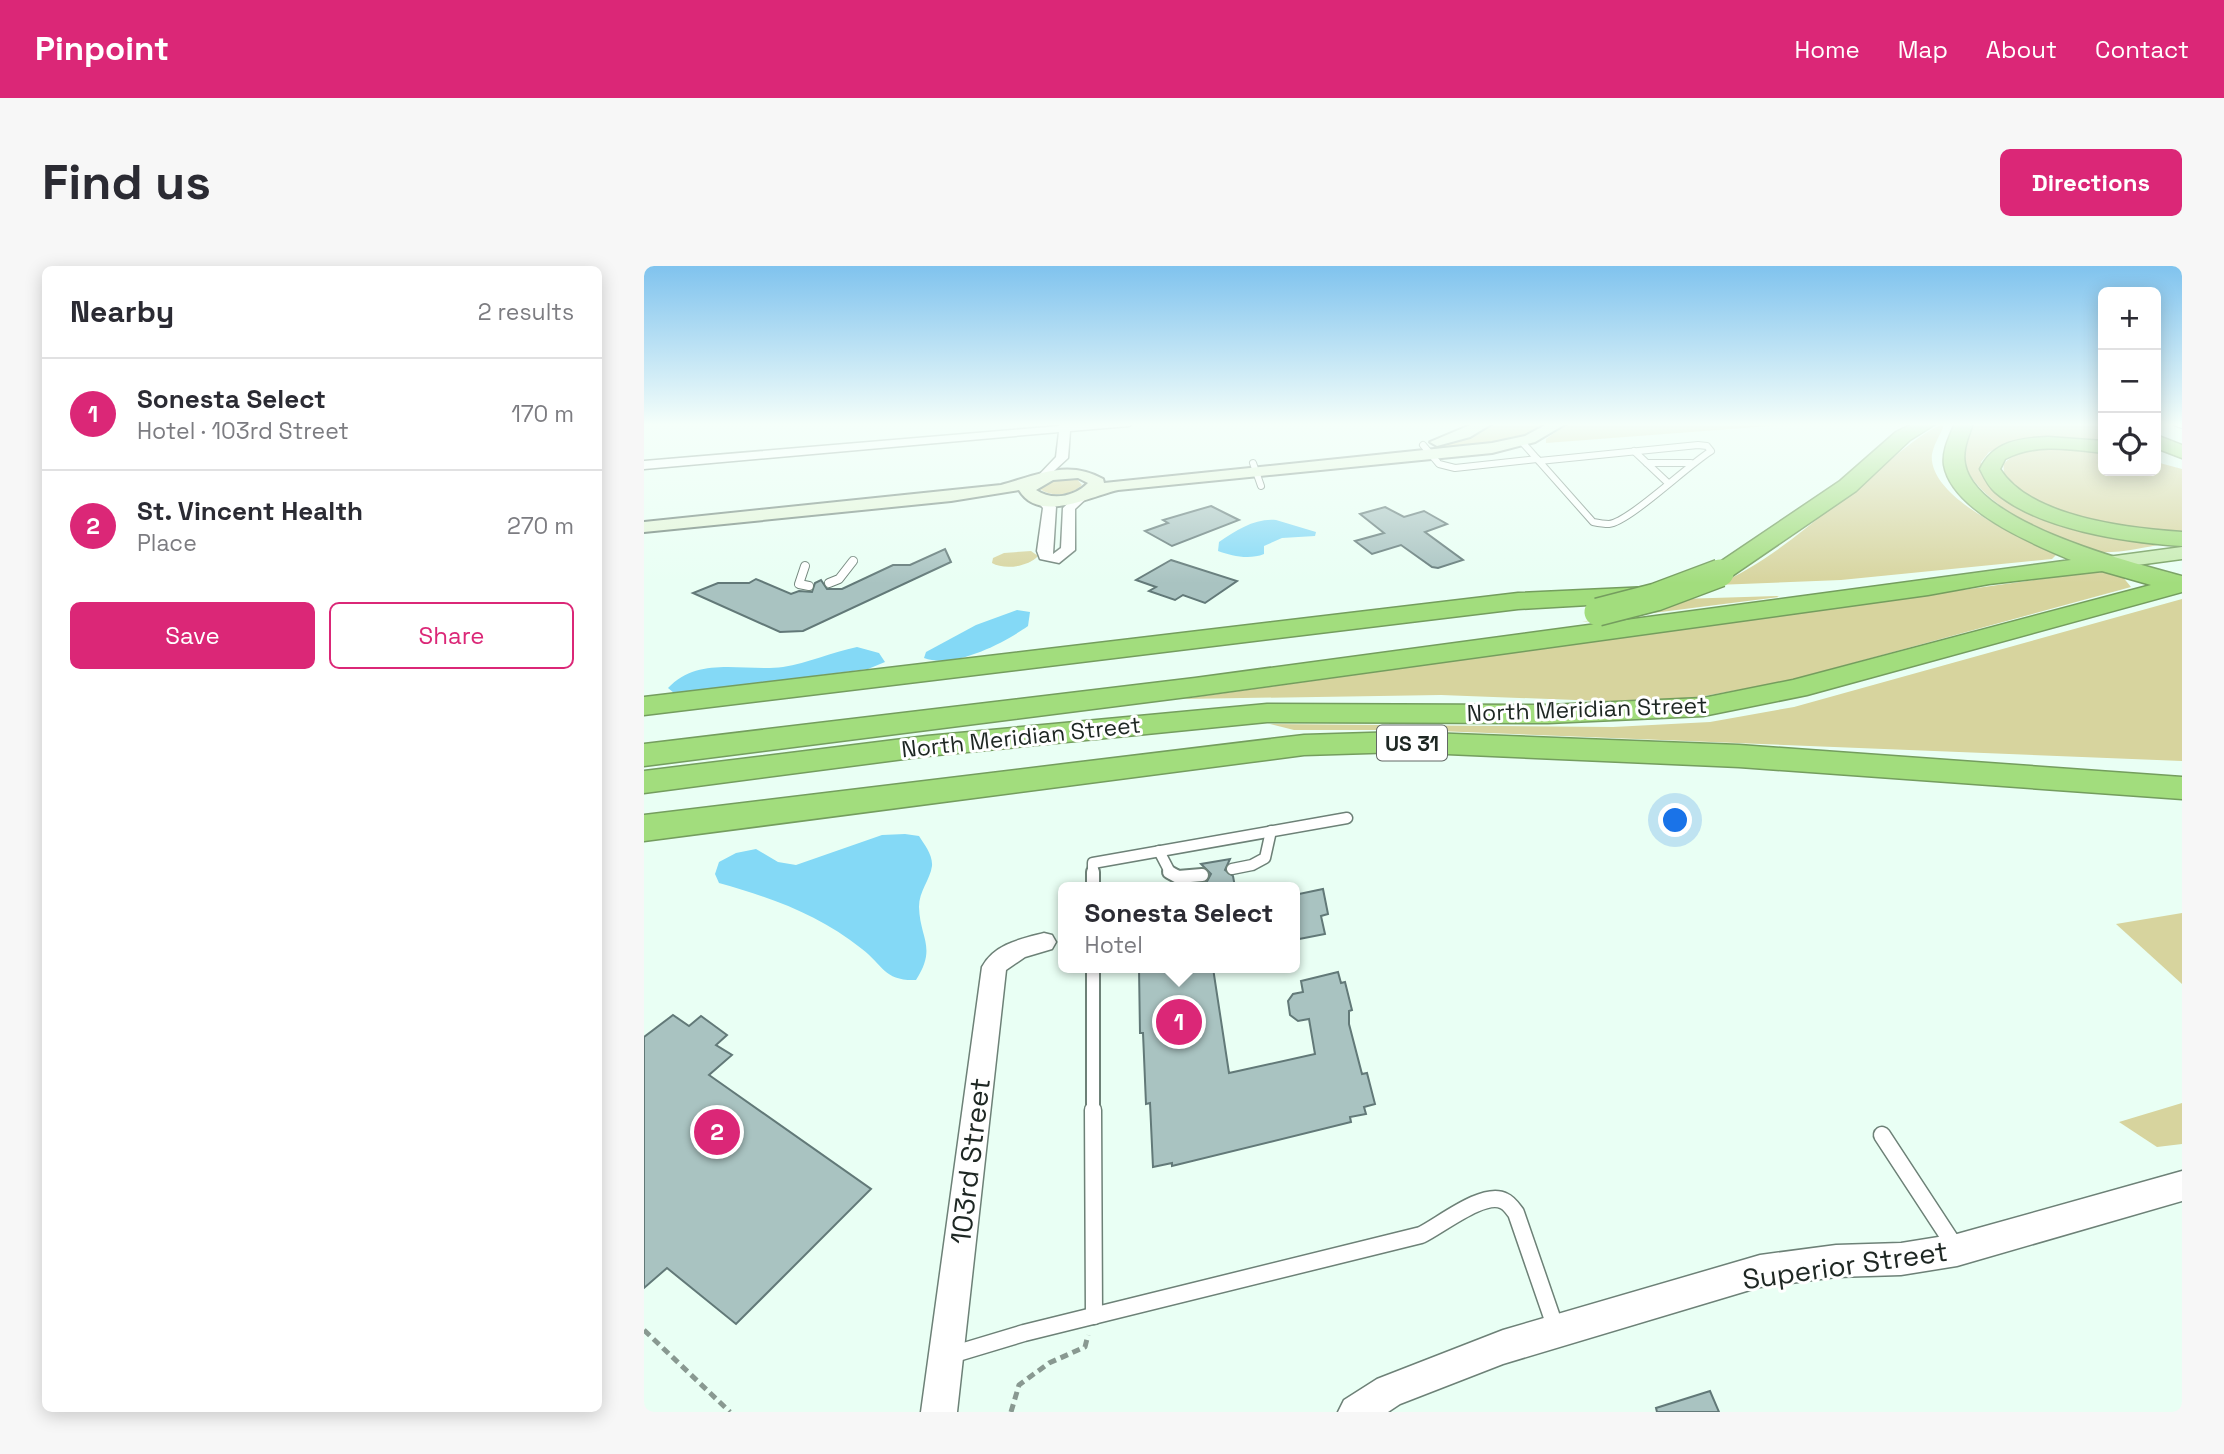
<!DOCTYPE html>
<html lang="en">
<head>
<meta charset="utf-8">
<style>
	:root { --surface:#fff; --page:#f7f7f7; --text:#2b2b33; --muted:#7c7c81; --line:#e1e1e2; --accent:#db2777 }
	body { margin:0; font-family:"Space Grotesk",sans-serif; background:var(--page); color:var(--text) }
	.controls { position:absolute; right:21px; top:21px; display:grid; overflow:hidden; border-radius:10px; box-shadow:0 4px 18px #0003 }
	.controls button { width:63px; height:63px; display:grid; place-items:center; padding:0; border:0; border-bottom:2px solid var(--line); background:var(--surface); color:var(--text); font:35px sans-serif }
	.you { position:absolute; left:1032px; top:555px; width:24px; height:24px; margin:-18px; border:5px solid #fff; border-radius:50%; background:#1a73e8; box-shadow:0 0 0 10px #1a73e833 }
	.badge { display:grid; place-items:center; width:46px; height:46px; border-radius:50%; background:var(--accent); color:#fff; font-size:23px; font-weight:700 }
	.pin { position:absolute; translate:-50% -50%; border:4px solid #fff; box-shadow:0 2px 7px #0006 }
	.popup { position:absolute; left:414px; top:616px; width:242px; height:91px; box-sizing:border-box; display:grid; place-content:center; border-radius:10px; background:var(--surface); filter:drop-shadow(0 2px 5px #0005); font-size:23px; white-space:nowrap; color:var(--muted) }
	.popup b { font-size:26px; color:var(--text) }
	.popup::after { content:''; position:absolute; left:50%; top:100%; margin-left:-14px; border:14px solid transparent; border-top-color:var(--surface) }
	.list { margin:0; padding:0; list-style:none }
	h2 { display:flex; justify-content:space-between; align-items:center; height:91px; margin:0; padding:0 28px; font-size:30px }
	h2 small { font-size:23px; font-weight:400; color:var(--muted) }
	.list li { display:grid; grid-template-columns:46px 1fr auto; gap:21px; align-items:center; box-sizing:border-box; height:112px; padding:0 28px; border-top:2px solid var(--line) }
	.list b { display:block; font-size:26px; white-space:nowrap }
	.list p { margin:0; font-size:23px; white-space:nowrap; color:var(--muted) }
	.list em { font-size:23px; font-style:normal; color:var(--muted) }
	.actions { display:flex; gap:14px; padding:21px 28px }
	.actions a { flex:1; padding:16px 0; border:2px solid var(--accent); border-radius:10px; text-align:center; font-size:24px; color:var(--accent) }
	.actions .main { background:var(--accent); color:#fff }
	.icon { flex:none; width:38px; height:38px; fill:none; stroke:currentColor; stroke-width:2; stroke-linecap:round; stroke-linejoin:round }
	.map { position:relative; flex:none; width:1538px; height:1146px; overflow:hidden; border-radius:10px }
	header { display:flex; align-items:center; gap:42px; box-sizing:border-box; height:98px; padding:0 35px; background:var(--accent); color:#fff }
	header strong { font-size:33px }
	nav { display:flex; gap:38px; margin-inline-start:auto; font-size:24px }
	.intro { display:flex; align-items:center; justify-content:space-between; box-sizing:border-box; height:168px; padding:0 42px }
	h1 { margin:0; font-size:49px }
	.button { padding:18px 32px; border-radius:10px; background:var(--accent); color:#fff; font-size:24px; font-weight:700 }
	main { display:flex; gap:42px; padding:0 42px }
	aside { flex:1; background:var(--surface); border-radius:10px; box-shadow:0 4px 18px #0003 }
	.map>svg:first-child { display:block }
	.green { fill:#d7d49e }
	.water { fill:#84d9f6 }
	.building { fill:#a9c3c1; stroke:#627978; stroke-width:2 }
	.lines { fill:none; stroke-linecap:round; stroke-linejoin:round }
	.lane-far4-casing { stroke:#6d8177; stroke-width:8 }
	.lane-far3-casing { stroke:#6d8177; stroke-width:10 }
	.lane-far2-casing { stroke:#6d8177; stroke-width:13 }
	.lane-far1-casing { stroke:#6d8177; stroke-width:16 }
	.lane-casing { stroke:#6d8177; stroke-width:19 }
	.street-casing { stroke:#6d8177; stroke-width:3 }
	.secondary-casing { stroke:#6d8177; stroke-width:4 }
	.primary-casing { stroke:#749d5e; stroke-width:3 }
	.highway-casing { stroke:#749d5e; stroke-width:3 }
	.path { stroke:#899991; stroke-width:5; stroke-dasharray:8 5; stroke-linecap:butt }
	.lane-far4 { stroke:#fff; stroke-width:6 }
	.lane-far3 { stroke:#fff; stroke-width:8 }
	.lane-far2 { stroke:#fff; stroke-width:10 }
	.lane-far1 { stroke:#fff; stroke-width:12 }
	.lane { stroke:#fff; stroke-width:16 }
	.street { fill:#fff; fill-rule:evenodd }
	.secondary { fill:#e3f5d8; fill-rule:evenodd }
	.primary { fill:#c7ebb1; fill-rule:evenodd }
	.highway { fill:#a2dd7d; fill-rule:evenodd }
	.highway-bridge-casing { stroke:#749d5e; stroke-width:30; stroke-linecap:butt }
	.highway-bridge { stroke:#a2dd7d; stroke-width:27 }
	.labels { text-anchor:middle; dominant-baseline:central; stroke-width:6; stroke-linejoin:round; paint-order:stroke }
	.shield { fill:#fff; stroke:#626865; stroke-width:2 }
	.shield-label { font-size:21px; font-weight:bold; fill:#1e2723 }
	.street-label { font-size:23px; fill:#1e2723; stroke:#fff }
	.near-street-label { font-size:28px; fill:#1e2723; stroke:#fff }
</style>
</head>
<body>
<header>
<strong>Pinpoint</strong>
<nav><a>Home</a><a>Map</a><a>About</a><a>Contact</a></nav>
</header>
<div class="intro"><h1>Find us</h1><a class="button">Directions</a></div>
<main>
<aside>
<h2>Nearby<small>2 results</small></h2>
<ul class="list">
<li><span class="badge">1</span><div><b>Sonesta Select</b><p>Hotel · 103rd Street</p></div><em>170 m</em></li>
<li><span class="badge">2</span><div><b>St. Vincent Health</b><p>Place</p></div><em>270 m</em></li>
</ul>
<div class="actions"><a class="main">Save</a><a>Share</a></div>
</aside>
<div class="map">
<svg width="1538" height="1146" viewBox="0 0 1538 1146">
	<rect width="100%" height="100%" fill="#e9fff4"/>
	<g class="green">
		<path d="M849,157H910C882,173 826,187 795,181L797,178L835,167Z"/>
		<path d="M924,157H1164L902,177V173Z"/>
		<path d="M1300,157C1301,163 1286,181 1288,195C1293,236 1378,272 1412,289L1408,293L1197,314L1072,319C1140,290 1192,233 1251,190C1267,177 1281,166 1300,157Z"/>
		<path d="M1329,157H1448L1459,162V178H1366L1345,186L1337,196L1338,207L1360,228L1521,278C1500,281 1474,288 1452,286C1419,282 1329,233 1322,199C1319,185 1327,170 1329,157Z"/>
		<path d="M1416,182L1459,185V205H1512V196L1538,203V270C1506,266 1351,247 1360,198C1372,183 1398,184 1416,182Z"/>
		<path d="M432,212L438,219C428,229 408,232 396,223L410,213Z"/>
		<path d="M387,285L394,290C384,301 360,304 348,297L349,292L360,287Z"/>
		<path d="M1454,305L1478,310L1487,321L1143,415L1055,431L983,436L797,429L538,433Z"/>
		<path d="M1133,330L1135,331L938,356L1036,333Z"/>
		<path d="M1538,333V495L769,464H650L626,458L969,461L1066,456L1150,441Z"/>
		<path d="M1538,647V718L1472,658Z"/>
		<path d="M1538,837V878L1513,881L1475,856Z"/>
	</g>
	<g class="water">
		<path d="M632,254L672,266L671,270L638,272L620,280V288C605,294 588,290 574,285L575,276C593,264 611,252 632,254Z"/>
		<path d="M373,344L386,346L384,360C360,377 310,403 280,392L282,386L332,359Z"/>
		<path d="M213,381L235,387L241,396L224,403L40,427H30L24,422C55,389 101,406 139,401C164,397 188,386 213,381Z"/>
		<path d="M261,568L275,570C280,578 289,589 288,600C286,614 275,625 275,641C276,673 293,681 272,714C240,715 240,700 218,683C174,648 128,632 75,617L71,608L75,596L92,587L112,583L134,596L152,599L238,569Z"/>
	</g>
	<g class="building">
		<path d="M567,240L595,254L528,280L501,265L524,257L519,254Z"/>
		<path d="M741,241L760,251L780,245L803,258L781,266L819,294L794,302L788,301L757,279L728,288L711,275L740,267L716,248Z"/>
		<path d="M301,283L307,296L159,365L136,366L49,327L74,317H105L112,313L147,328L155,325L168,326L171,317L177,314L183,323H198L249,299H266Z"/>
		<path d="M527,294L593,315L561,337L539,329L531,334L505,325L512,321L492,314Z"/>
		<path d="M586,593L581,604L589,610L591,621H560L567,608L557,598Z"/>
		<path d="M679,623L684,648L677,650L681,668L650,674V629Z"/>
		<path d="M495,702H569L585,807L671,788L665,753L654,755L646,749L644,735L649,728L659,726L657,715L694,706L697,717L701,716L708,744L705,745V758L718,808L723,807L731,838L720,841L722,848L706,851L707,856L528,900V897L509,901L506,837L502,838L499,767H496Z"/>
		<path d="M29,749L45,760L57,750L83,769L72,779L88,789L65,809L227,923L92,1058L23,1002L0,1022V771Z"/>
		<path d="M1066,1125L1075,1146H1013L1012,1142Z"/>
	</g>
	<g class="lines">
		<defs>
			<g id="lane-far4">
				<path d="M1532,157L1538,159"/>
				<path d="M878,176L949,256C954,257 960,258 965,258C985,256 1044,199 1067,185L1063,180L1054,179L895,195"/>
				<path d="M779,179L795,198L811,202L893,193"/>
				<path d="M990,185L1024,217"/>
				<path d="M609,197L617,220"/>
				<path d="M1003,197H1047"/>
			</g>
			<g id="lane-far3">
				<path d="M161,300L155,318L165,320"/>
				<path d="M185,317L195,313L209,295"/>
			</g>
			<g id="lane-far2">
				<path d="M515,585L527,608"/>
				<path d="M588,603L608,599L621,592L627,565"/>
				<path d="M449,608V597L703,552"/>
			</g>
			<g id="lane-far1">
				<path d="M449,606V621"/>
				<path d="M525,606L534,611L558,609"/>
				<path d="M449,702V845"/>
			</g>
			<g id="lane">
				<path d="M449,844L450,1050"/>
				<path d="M1238,869L1310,979"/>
				<path d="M307,1089L380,1067L777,969C796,960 840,924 860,935C865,937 869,943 872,947L912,1063"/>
			</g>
			<g id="street">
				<path d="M416,157H490L485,160L426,165L424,192L398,216L392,212L412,191L415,166L0,203V195L415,160Z"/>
				<path d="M437,225L447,228L431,243V284L415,297L396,293L393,285L399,242L392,234L402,231L412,241L409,288L417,282L419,242Z"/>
				<path d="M400,667L408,669L412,676L408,683L381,691L362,704L313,1146H277L338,701C350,678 377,673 400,667Z"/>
				<path d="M1538,905V935L1313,1000L1257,1009L1192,1011L1116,1021L859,1098L756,1138L744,1146H694L700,1134L733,1113L859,1064L1116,989L1192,979L1257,977L1313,968Z"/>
			</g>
			<g id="secondary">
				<path d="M831,157H849L826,171L793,180L786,176Z"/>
				<path d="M905,157H923L891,176L848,187L474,224C447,230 395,258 375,224L307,235L0,266V256L357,219C393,209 424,193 459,213L460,217L848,177L881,170ZM434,212L444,217C430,231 408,235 392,224L409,214Z"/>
			</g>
			<path id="primary" d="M1538,281V293L1456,304L1445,298L1456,292Z"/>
			<g id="highway">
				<path d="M1270,157H1293L1266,174L1212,225L1085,312H1067L1063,307L1067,302L1196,215L1252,166Z"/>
				<path d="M1311,157H1329C1325,170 1318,184 1321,198C1332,257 1488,297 1538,310V326L1163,429L1059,450L904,457L623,456L283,490L0,527V505L283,470L623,438L904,439L1059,432L1149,414L1507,319L1458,305L1345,318L1284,329L551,430L0,500V478L551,412L1427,294C1389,278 1308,245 1300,199C1298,184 1306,170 1311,157Z"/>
				<path d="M1512,169L1538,179V192L1512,182Z"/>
				<path d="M1404,171L1459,175V187C1426,183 1391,177 1361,193L1356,203C1387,252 1485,262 1538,266V280C1481,276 1395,264 1351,226C1344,220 1340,211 1336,203C1349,176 1375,172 1404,171Z"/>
				<path d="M1005,321L1014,323L1018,329L1014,335L874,343L0,449V431L874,327Z"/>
				<path d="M758,466L1095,479L1538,511V533L1095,501L758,486L660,489L0,575V549L660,469Z"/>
			</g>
		</defs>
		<use href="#lane-far4" class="lane-far4-casing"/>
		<use href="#lane-far3" class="lane-far3-casing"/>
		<use href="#lane-far2" class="lane-far2-casing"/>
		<use href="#lane-far1" class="lane-far1-casing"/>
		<use href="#lane" class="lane-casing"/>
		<use href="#street" class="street-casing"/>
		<use href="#secondary" class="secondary-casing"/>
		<use href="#primary" class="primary-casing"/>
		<use href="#highway" class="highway-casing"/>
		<g class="path">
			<path d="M0,1064L86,1146"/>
			<path d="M367,1146L375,1119L405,1097L441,1081L444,1069"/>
		</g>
		<use href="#lane-far4" class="lane-far4"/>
		<use href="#lane-far3" class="lane-far3"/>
		<use href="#lane-far2" class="lane-far2"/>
		<use href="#lane-far1" class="lane-far1"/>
		<use href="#lane" class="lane"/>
		<use href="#street" class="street"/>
		<use href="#secondary" class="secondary"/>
		<use href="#primary" class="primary"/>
		<use href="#highway" class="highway"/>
		<defs>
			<path id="highway-bridge" d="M954,346L1012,331L1076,307"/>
		</defs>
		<use href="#highway-bridge" class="highway-bridge-casing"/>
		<use href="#highway-bridge" class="highway-bridge"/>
	</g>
	<linearGradient id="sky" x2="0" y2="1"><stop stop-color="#80c3ee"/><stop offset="0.5" stop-color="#f5fffa"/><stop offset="1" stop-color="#f5fffa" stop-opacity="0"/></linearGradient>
	<rect width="1538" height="317" fill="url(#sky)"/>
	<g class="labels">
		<rect class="shield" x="733" y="459.5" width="70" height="35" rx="5"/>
		<g class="shield-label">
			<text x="768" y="477">US 31</text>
		</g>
		<g class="street-label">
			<text transform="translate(943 443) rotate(-2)">North Meridian Street</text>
			<text transform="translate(377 471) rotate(-6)">North Meridian Street</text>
		</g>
		<g class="near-street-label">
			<text transform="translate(326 895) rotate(-83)">103rd Street</text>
			<text transform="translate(1201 999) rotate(-8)">Superior Street</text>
		</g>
	</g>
</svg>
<div class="controls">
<button>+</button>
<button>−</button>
<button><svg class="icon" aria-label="locate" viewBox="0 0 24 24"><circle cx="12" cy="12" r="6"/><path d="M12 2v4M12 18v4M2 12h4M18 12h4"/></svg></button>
</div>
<div class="you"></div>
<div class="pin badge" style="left:535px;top:756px">1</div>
<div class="popup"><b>Sonesta Select</b>Hotel</div>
<div class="pin badge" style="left:73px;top:866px">2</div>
</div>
</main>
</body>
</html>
